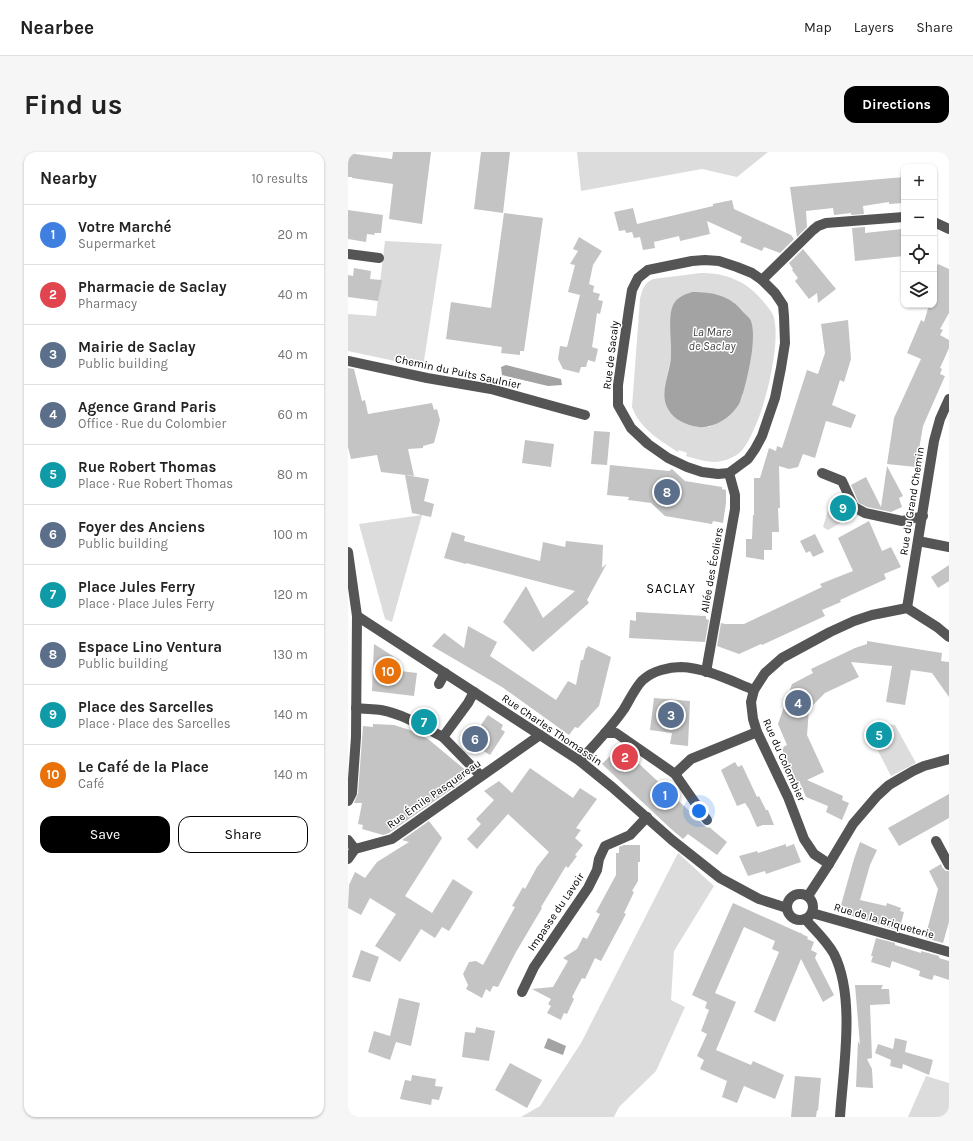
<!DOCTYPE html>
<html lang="en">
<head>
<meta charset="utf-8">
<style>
	:root { --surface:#fff; --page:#f6f6f6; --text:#222; --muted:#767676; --line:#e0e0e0; --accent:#000 }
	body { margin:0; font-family:Karla,sans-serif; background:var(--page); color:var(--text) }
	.controls { position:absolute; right:12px; top:12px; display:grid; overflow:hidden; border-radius:8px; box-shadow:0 1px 3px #0004 }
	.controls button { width:36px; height:36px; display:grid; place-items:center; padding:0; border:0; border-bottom:1px solid var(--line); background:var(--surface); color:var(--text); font:20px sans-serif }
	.you { position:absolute; left:351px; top:659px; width:14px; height:14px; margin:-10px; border:3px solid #fff; border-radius:50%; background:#1a73e8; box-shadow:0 0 0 6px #1a73e833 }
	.badge { display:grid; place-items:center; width:26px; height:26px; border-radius:50%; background:var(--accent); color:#fff; font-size:13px; font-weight:700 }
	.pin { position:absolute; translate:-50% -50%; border:2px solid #fff; box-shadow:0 1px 4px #0006 }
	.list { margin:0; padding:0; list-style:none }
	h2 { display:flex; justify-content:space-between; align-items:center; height:52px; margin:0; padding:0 16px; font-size:17px }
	h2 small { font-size:13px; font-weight:400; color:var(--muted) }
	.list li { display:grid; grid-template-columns:26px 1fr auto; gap:12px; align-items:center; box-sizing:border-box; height:60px; padding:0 16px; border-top:1px solid var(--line) }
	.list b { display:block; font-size:15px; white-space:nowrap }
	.list p { margin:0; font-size:13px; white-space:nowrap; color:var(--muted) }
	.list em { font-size:13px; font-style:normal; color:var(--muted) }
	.actions { display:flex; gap:8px; padding:12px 16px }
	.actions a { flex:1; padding:9px 0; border:1px solid var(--accent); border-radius:12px; text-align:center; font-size:14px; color:var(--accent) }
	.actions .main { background:var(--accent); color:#fff }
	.icon { flex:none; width:22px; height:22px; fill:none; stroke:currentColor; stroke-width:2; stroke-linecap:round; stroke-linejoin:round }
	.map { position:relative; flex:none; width:601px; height:965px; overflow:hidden; border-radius:12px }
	header { display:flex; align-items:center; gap:24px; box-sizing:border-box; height:56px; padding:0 20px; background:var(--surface); border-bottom:1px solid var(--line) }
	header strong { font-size:19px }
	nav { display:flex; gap:22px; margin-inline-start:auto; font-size:14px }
	.intro { display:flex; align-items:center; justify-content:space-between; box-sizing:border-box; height:96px; padding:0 24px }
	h1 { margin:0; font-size:28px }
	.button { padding:10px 18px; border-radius:12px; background:var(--accent); color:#fff; font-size:14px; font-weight:700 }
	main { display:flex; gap:24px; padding:0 24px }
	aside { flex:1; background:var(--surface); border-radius:12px; box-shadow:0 1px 3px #0004 }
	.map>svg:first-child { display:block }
	.green { fill:#dcdcdc; fill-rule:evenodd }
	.water { fill:#a3a3a3 }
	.building { fill:#c4c4c4 }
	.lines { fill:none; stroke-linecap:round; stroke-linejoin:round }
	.minor { stroke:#555; stroke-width:10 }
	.labels { text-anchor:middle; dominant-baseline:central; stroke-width:3; stroke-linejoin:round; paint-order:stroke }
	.street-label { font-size:11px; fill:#000; stroke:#fff }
	.water-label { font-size:12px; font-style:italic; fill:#444; stroke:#fff }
	.quarter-label { font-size:13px; letter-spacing:1px; fill:#000; stroke:#fff }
</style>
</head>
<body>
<header>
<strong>Nearbee</strong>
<nav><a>Map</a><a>Layers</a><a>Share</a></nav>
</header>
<div class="intro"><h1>Find us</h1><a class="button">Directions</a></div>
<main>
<aside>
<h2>Nearby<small>10 results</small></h2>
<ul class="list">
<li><span class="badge" style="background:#3f7fe0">1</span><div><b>Votre Marché</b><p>Supermarket</p></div><em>20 m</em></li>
<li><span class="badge" style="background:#e0444e">2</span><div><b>Pharmacie de Saclay</b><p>Pharmacy</p></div><em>40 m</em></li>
<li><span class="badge" style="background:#5c6f8a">3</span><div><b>Mairie de Saclay</b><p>Public building</p></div><em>40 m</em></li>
<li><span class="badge" style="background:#5c6f8a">4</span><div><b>Agence Grand Paris</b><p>Office · Rue du Colombier</p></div><em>60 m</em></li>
<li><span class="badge" style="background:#0f9aa8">5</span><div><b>Rue Robert Thomas</b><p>Place · Rue Robert Thomas</p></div><em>80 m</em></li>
<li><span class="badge" style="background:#5c6f8a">6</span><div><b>Foyer des Anciens</b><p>Public building</p></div><em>100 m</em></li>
<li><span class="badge" style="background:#0f9aa8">7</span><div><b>Place Jules Ferry</b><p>Place · Place Jules Ferry</p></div><em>120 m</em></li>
<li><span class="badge" style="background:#5c6f8a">8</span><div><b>Espace Lino Ventura</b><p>Public building</p></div><em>130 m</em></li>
<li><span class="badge" style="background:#0f9aa8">9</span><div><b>Place des Sarcelles</b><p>Place · Place des Sarcelles</p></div><em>140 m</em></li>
<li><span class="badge" style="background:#e8710a">10</span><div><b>Le Café de la Place</b><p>Café</p></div><em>140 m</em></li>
</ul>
<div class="actions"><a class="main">Save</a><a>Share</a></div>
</aside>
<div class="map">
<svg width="601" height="965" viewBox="0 0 601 965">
	<rect width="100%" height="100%" fill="#fff"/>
	<g class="green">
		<path d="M229,0H420L389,25L354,17L233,39Z"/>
		<path d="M37,89L94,92L75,215L0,199V162L28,164Z"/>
		<path d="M353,121C378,121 398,129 414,148C419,154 424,159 426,166C432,190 420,242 411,265C407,275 399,296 390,302C372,314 358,310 338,304L339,301L331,298L330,300C313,289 291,276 284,255L292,147C294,138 296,131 305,127ZM323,168L378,266L361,275H349L319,254L317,243V235L323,205Z"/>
		<path d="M483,348L501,366L480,378L475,375Z"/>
		<path d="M74,363L44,470L37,467L11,372Z"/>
		<path d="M537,572L547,573L568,611L543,624L528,595L525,580Z"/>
		<path d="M330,701L366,734L326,799L323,848L337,855L308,919L271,955L266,965H173L192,954L233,891Z"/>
		<path d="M578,924L601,931V965H560Z"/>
	</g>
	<g class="water">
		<path d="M344,140C364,140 382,143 395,160C398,163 402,166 403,169C406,178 405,190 404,199C402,213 399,227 395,241C393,244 393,249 391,252C382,267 362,279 345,274C334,271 324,266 319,255C312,239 322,221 323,204C324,191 320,168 324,156C327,146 335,143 344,140Z"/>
		<path d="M158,213L213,227L214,233L200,234L154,223L153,215Z"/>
		<path d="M200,886L218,894L215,903L196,896Z"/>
	</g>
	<g class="building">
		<path d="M45,0H83L74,72L41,67L45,32L4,26V25H0V1L44,7Z"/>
		<path d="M133,0H162L155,61L126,57Z"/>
		<path d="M556,25V51L541,52V50L515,54L516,62L503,63V61L486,63L485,56L458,59L459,75L449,85L442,35Z"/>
		<path d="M384,48L386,57L443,83L446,87L432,101L416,95L414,99L392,90L394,85L359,69L362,82L332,89L331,84L306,90L307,96L295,98L292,85L286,86L284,80L278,81L277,78L271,79L266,60L285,56L289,72L365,54V52Z"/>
		<path d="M0,58L35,63L33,81H26L27,83L19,82L18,90L0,87Z"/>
		<path d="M156,61L195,66L176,199H172V203L153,201L154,195L98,187L103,150L143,156Z"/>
		<path d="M517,75V81L554,77L556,104L507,109L504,76Z"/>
		<path d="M231,85L254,99L245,113L241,132L246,134L245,140L252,142L250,148L255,149L252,162L249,161L245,189L244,195L250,197L247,210L240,208L238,215H233L231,221L215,217L210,207L212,194L219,195L232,143L220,140L227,113L222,112L230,99L225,97Z"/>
		<path d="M455,97L488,137L470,151L469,141L461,147L447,129L450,126L444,118L445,117L441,111Z"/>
		<path d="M590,112L601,117V161L592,177L595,178L592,183L601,188V196L592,216L594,217L592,222L597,224L575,274L568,315L539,312L546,266L573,207L559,201L573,168L576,170L581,153H586V120Z"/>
		<path d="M6,116L23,119L22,127L34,128L30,149L0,145V123L5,124Z"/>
		<path d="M500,168L503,207L496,230L492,228L484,253L508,263L503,276L478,269L467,306L455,302L450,315L441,317L431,314L432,356H430L431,380H424V398H416V408L398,405V387H404L405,363H406V326H412L421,296L428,299L429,294L434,296L459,218L470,222L477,201L473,172Z"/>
		<path d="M0,216L6,217L14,249L17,248L20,262L84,251L86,258L89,257L92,268L86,291L75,294V296L60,297L66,324L33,320L29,303L3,307L0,295Z"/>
		<path d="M246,279L262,280L259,313L243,312Z"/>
		<path d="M177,288L206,292L203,315L174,311Z"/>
		<path d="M262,313L321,319L324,317L337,329L374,335V337L378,338V351L375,371L365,369L364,372L317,364L303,351L280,348L281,345L259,343Z"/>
		<path d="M539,314L555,344L551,346L554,355L543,360L519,355L511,351L503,333L518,325L533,355Z"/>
		<path d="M57,323L81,327L76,349L86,352L83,365L64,361Z"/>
		<path d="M521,369L534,399L543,395L553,415L536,422L538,427L492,448L493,450L474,458L477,464L414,493L413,492L391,502L369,494L373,471L377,472H396L474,435L472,432L505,419L490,386Z"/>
		<path d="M104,380L117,384L116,389L192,409L195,390L217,395L218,389L255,393L254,416L258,412V413L239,448L241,451L185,500L155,470L178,434L195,466L227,439L118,411V412L96,406Z"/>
		<path d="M467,382L476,400L465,405L462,399L458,401L452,389Z"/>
		<path d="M601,413V429L590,436L583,425Z"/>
		<path d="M288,460L358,464V467L361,468L357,490L281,486L282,468L288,469Z"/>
		<path d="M120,474L149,490L142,504L208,548L220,529L228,533L233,508H235L238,496H239L240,494L263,505L251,554L230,576L227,575L221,583L154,535L84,494L96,481L116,496Z"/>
		<path d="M519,489L594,501L593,509L601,510V545L584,521L563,518L557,553L538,550L544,514L503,510L511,525L477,541L461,557L459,583L476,620L459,628L495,644L494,648L501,651L494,668L478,660L480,654L458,645L452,631L450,632L434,597L436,596L435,595L439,593L430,572L444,532L465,521L463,517L507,496L519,492Z"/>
		<path d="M26,492L51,508L44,518L69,521L66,544L24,539Z"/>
		<path d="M306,546L342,549L340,594L322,592L324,581L302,578Z"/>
		<path d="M140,563L155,573L153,577L157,580L142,603L121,590Z"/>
		<path d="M25,572L46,573L65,579L80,587L121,621L115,629L41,681L35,683L14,677L15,673L10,672L14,651H6L10,641L15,574L25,575Z"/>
		<path d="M272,594L351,668L354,672L360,676L361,675L379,690L369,703L340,682L335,687L322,676L254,612Z"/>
		<path d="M387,610L390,615L394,613L409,645L411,644L418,658H420L426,673H415L409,675L401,657L397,651L389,654L373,618Z"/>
		<path d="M182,616L225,646L232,636L249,647L228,676L233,678L227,686L235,693L227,703L229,704L220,716L218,714L201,742L193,755L194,756L168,800L150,835L145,834L142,840L138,837L134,846L118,837L120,833L115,822L121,810L128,809L135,813L167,755L164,754L175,735L177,737L189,715L201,700L160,662L129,697L119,687L133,672L128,667L146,648L136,639L151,629L164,641Z"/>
		<path d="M601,642V666L551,694L540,676Z"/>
		<path d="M81,669L94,686L57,744L84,761L105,727L125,740L101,779L94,775L87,786L73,777L52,810L27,794L48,762L22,746L13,763L0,756L1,733L7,720L17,726L29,710L61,690L54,688Z"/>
		<path d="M512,690L529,698L522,713L512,748L538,754L539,751L553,756L552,759L556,760L551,779L491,760L506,707Z"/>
		<path d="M438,692V695L446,692L453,710L418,722L417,719L400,724L391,704L409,699L410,701Z"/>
		<path d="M276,693H292V710H290V729L284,739L286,740L276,761L278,762L253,809L247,806L237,827L234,826L224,845L226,847L219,862L216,861L213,868L199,861L203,854L200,852L203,847L184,837L205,835L220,809L215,806L229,797L235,785L239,787L252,762L248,760L268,723V701H271V695Z"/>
		<path d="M593,712L595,717V716L598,719H601V770L595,791L577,786L590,737L581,719Z"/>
		<path d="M385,751L452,781H453L454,782L460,785L459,787L466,790L463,798L469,801L467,806L486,843L475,850L453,807L427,870L406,860L431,800L424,797L427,789L396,775L367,841L388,850L368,898L403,913L405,909L436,923L427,947L396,934L389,951L374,945L379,929L352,917L356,908L349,904L359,882L353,879L361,858L357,856L359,850L344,843Z"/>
		<path d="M528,786L547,791V793L573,801V799L591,804V806L601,809V828L586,823L584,828L577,826L571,824L572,819L544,809L542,816L523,810L525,804H523Z"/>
		<path d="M13,798L31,805L22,830L4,825Z"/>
		<path d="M507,833H535L533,837H541L542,852L522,853L524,906L519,907L524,917L525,936L508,935L510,889L512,893Z"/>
		<path d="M51,846L72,851L63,894L48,890L42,908L20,900L26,879L42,884Z"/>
		<path d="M128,875L147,879L141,909L114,905L117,880L127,881Z"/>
		<path d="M547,886L559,889L557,900L585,908L581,923L555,912L554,917L542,914L543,908L527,901L530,892L545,897Z"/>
		<path d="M162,911L194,928L179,956L147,938Z"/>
		<path d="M64,923L88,927L87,934L95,935L91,948L84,947L83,953L52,947L57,928L63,929Z"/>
		<path d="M447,924L473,926L470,959L469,958L468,965H443Z"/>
	</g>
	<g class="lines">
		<g class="minor">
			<path d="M586,70L601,77"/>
			<path d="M0,102L31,106"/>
			<path d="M357,108L371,109L389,115L404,121L414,128L427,141L435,153L436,164L437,191L433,216L427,246L414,284L407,297L400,307L381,321L370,322L354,320L339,315L320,306L300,292L283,276L270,253V233L281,157L284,138L290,126L300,118L344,109Z"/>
			<path d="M414,128L465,78L470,74L478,71L556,65"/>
			<path d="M0,209L79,226L143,237L237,263"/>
			<path d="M474,321L494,329L506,355L517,361L554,369L575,364"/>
			<path d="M570,389L601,395"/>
			<path d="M0,400L9,464L8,585L4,641L0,649"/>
			<path d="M559,456L586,289L592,267L601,247"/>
			<path d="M9,464L232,609L264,635L324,688L372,726L411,747L439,756"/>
			<path d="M358,520L387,357V343L381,321"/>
			<path d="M91,532L97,521"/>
			<path d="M8,556C16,557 25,557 33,558C55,562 76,575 95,585L120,551L126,540"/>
			<path d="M257,581H268L327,622L343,607L409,580"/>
			<path d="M95,585L133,624"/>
			<path d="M232,609C247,592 263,576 276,557C281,549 289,532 296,527C305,519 321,515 333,515C358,516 383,529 406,538"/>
			<path d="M327,622L359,668"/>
			<path d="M0,688L7,697L0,707"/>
			<path d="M588,689L601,713"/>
			<path d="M7,697L44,687L192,583"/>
			<path d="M481,712L466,702L456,687L440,645L409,580L405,567L403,550L406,538L417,521L434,506L482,480L506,469L524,463L559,456L589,475L601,485"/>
			<circle cx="452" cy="755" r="13"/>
			<path d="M460,744L481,712L505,672L529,644L541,633L565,619L576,614L601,607"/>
			<path d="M464,761L601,800"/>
			<path d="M457,767C467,778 479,789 486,802C508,846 495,917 492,965"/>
			<path d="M174,840L186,815L240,736L249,718L251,707L257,694L282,683L299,665"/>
		</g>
	</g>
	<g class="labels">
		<g class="street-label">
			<text transform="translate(263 203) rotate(-83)">Rue de Sacaly</text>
			<text transform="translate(110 220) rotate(12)">Chemin du Puits Saulnier</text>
			<text transform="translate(564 349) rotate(-81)">Rue du Grand Chemin</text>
			<text transform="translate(364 418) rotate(-80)">Allée des Écoliers</text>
			<text transform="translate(204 578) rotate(34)">Rue Charles Thomassin</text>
			<text transform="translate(436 608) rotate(66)">Rue du Colombier</text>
			<text transform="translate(86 642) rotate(-35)">Rue Émile Pasquereau</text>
			<text transform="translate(208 760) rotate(-56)">Impasse du Lavoir</text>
			<text transform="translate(536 769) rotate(16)">Rue de la Briqueterie</text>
		</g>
		<g class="water-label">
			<text x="364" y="180">La Mare<tspan x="364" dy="14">de Saclay</tspan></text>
		</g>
		<g class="quarter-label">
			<text x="323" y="436">SACLAY</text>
		</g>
	</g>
</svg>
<div class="controls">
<button>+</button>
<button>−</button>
<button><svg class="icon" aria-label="locate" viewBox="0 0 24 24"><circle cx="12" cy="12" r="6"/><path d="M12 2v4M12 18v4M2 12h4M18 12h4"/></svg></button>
<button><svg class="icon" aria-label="layers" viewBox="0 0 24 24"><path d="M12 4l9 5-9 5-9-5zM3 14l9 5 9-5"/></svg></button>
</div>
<div class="you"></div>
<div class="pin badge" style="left:317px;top:643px;background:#3f7fe0">1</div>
<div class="pin badge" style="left:277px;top:605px;background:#e0444e">2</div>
<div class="pin badge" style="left:323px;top:563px;background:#5c6f8a">3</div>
<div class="pin badge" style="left:450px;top:551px;background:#5c6f8a">4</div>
<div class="pin badge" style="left:531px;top:583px;background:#0f9aa8">5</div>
<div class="pin badge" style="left:127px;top:587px;background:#5c6f8a">6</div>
<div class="pin badge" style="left:76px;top:570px;background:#0f9aa8">7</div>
<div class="pin badge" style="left:319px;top:340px;background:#5c6f8a">8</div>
<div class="pin badge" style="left:495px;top:356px;background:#0f9aa8">9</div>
<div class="pin badge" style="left:40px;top:519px;background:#e8710a">10</div>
</div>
</main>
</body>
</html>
